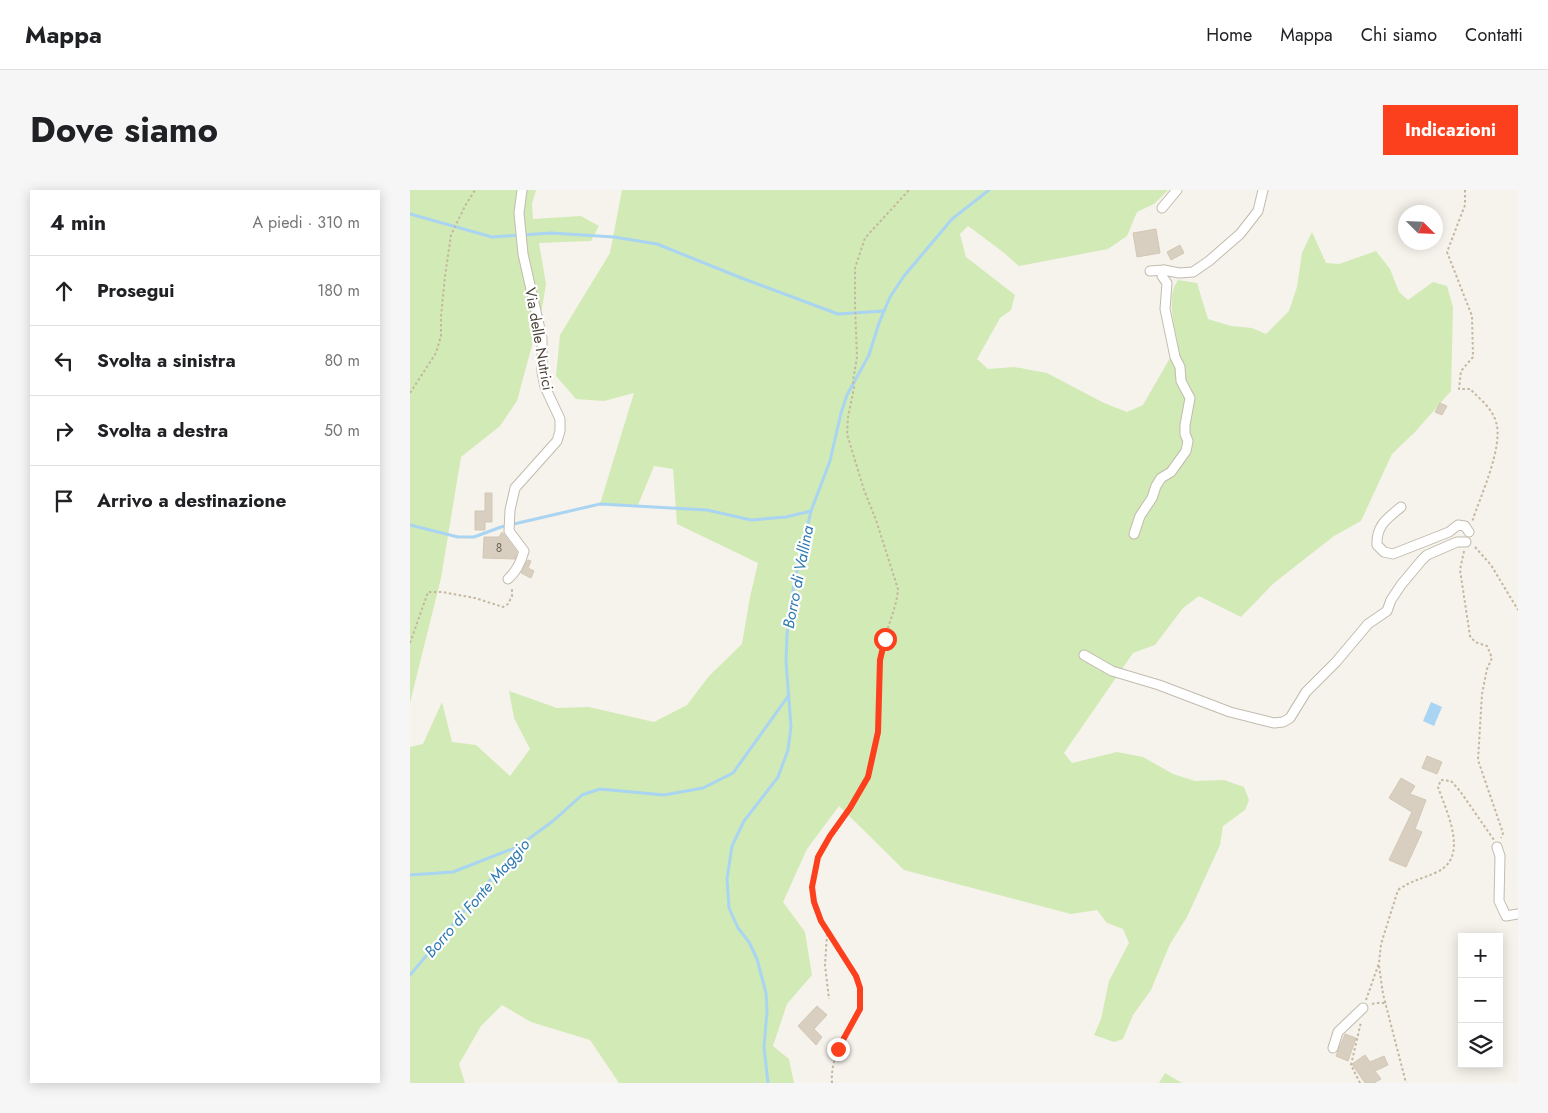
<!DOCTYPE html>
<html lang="it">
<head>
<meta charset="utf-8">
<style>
	:root { --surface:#fff; --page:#f6f6f6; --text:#202124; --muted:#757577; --line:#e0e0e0; --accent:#fc3f1d }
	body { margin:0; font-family:Jost,sans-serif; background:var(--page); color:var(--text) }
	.controls { position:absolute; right:15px; bottom:15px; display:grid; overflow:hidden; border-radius:0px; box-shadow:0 2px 12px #0003 }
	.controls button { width:45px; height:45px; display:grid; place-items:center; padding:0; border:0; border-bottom:1px solid var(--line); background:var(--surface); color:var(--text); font:25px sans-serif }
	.compass { position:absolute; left:988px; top:15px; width:45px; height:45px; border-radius:50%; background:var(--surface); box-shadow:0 2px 12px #0003; rotate:114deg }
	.stop { position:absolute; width:15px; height:15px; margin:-11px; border:4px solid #fc3f1d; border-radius:50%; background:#fff }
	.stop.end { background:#fc3f1d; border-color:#fff; box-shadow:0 1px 5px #0008 }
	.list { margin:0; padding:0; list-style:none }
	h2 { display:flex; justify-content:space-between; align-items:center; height:65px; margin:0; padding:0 20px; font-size:21px }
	h2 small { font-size:16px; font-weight:400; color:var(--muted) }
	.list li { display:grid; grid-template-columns:32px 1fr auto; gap:15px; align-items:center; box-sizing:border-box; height:70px; padding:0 20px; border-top:1px solid var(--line) }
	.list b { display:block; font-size:19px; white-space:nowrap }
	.list em { font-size:16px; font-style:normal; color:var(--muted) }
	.icon { flex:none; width:28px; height:28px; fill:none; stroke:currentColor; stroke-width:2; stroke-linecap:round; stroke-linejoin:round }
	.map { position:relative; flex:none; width:1108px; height:893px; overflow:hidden; border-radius:0px }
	header { display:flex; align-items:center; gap:30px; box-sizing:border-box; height:70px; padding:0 25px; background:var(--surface); border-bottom:1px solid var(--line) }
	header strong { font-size:24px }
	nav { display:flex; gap:28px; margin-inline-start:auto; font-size:18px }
	.intro { display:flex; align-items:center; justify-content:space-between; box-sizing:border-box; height:120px; padding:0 30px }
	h1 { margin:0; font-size:35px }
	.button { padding:12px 22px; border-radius:0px; background:var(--accent); color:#fff; font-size:18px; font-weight:700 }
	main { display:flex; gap:30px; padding:0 30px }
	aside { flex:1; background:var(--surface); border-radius:0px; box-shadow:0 2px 12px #0003 }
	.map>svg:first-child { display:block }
	.green { fill:#d2eab5 }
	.water { fill:#a9d4f2 }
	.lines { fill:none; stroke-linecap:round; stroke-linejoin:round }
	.stream { stroke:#a9d4f2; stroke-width:3 }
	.building { fill:#d8cfc1; stroke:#d3c7b4 }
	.minor-casing { stroke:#c2bbae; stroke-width:11 }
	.path { stroke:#c4b79f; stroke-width:2; stroke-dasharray:2.5 2.5; stroke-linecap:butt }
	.minor { stroke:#fff; stroke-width:9 }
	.route { stroke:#fc3f1d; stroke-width:6 }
	.labels { text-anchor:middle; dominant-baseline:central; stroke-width:4.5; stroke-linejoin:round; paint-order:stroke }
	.number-label { font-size:12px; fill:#6e675b }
	.street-label { font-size:15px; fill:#4b4439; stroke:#fff }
	.water-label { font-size:16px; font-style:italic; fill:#2e7ab2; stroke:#fff }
</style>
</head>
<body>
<header>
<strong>Mappa</strong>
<nav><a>Home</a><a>Mappa</a><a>Chi siamo</a><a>Contatti</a></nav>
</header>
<div class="intro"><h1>Dove siamo</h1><a class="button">Indicazioni</a></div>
<main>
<aside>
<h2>4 min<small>A piedi · 310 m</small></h2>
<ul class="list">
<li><svg class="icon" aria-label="ahead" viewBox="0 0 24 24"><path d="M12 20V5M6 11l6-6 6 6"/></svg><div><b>Prosegui</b></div><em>180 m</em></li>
<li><svg class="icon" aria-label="left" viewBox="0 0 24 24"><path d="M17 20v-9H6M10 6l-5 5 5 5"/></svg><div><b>Svolta a sinistra</b></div><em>80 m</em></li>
<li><svg class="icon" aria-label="right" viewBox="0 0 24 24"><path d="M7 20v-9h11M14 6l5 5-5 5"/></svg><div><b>Svolta a destra</b></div><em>50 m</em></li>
<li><svg class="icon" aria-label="arrive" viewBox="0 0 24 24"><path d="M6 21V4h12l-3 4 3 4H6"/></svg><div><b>Arrivo a destinazione</b></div></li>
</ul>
</aside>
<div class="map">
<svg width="1108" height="893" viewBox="0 0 1108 893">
	<rect width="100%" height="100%" fill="#f6f3ec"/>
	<g class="green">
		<path d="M0,0H126L122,14L123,29L171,26L189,36L181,51L129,53L136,94L132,118L107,211L90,236L51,267L31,388L0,513Z"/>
		<path d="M212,0H758L744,14L727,22L717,46L698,59L609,76L593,62L558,36L550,44L556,67L605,105L601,120L590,128L567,169L578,179L604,177L637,183L694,213L717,222L733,215L768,154C764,136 756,106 768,90L787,93L798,129L821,136L842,138L856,144L879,121L887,97L892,63L902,42L916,73L929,74L966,61L980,79L989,102L998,110L1023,92L1037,96L1043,117L1041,201L1005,242L982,264L951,331L924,346L864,393L831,427L789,406L773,418L745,455L723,463L654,563L662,573L707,562L733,567L763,584L785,591L814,590L834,597L839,610L835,620L813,636L810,655L777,727L760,754L741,800L723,825L713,849L704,852L684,845L691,829L699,791L719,753L713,739L697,733L687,720L661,724L494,680L429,616L397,659L373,712L395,742L402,785L377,814L363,856L379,869L384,893H209L180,850L121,832L92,815L71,836L49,874L55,893H0V557L13,554L32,512L42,552L66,555L100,586L120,559L104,528L99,501L147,518L179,517L244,532L277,515L299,486L332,454L340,407L348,373L267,334L263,279L244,276L228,315L190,314L224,203L194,211L166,209L146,186L150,145L200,63Z"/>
		<path d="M755,883L772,893H749Z"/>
	</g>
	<path class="water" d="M1021,512L1032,517L1024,536L1013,531Z"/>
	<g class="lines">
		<g class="stream">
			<path d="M0,24L82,47L141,43L204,47L247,54L334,89L428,124L474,121"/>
			<path d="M0,335L48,347H64L91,337L190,314L297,320L341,330L376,327L401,321"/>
			<path d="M0,685L43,682L107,657"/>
			<path d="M0,785L109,656L143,631L172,605L190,599L254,605L293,598L323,583L379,505"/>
			<path d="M358,893L354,857L357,821L356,803L347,769L339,752L328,738L319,718L317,689L322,656L334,631L368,587L378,560L381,537L376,471L377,444L384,394L401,321L420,271L431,223L437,205L459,165L469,133L480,107L494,86L542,29L579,0"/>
		</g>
	</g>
	<g class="building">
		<path d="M746,39L750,63L727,67L723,43Z"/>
		<path d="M770,55L774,63L761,70L757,62Z"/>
		<path d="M1030,213L1037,216L1032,225L1025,222Z"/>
		<path d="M75,303H82V332H75V340H65V321H75Z"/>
		<path d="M92,342L107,362L105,369L73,368L74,347H89Z"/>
		<path d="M118,370L121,371L118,378L124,381L121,388L111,383Z"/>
		<path d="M1017,566L1032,572L1027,584L1012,578Z"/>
		<path d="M991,588L1005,596L1000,604L1016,610L1005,639L1012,642L996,677L979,670L1002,622L979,608Z"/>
		<path d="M407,816L417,825L404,839L412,847L406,855L388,836Z"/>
		<path d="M935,844L946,848L938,871L926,866Z"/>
		<path d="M955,865L960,872L974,866L978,875L965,881L971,889L964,893H955L942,874Z"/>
	</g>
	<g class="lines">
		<defs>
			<g id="minor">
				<path d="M752,18L767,0"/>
				<path d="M740,81L754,80L769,83L783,82L799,71L830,44L848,21L853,0"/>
				<path d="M991,317C978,328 966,335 967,355L974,362L983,364L1039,342L1048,335L1055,336L1059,342"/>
				<path d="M724,344L730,326L742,308L746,296L751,288L761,282L776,261L778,251L775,244V235L780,208L771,191L770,177L765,167L755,119L757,93L752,86L754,80"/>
				<path d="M98,389C107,381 111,372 114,361L99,341L100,320L105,298L147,251L150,241V229L135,197L132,182V148L113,64L109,23L112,0"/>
				<path d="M674,465L702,481L749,495L820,522L864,533L873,532L880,528L896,502L926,472L958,434L977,421L981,410L991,395L1011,371L1017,365L1040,355L1047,352H1056"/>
				<path d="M1087,657L1090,666L1089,711L1096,726L1108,724"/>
				<path d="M923,858L928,842L953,818"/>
			</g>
		</defs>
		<use href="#minor" class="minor-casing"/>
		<g class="path">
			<path d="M1055,0V15L1037,62L1062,126L1063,167L1051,181L1049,199H1060C1069,208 1082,218 1086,232C1094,256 1070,307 1062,332"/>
			<path d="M0,203L26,163L31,146V127L35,86L41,45L55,16L65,0"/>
			<path d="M1065,357L1081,375L1108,420"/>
			<path d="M1054,361L1050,380L1060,446L1065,452L1077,456L1082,468L1077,479L1072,504L1068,570L1093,643L1091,648"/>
			<path d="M0,453L18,402H32L65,408L93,417L98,414L102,406V398"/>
			<path d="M417,744L415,775L419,809"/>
			<path d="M969,776L973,804L996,893"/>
			<path d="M956,810L969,773L971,754L988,700C1002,690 1012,689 1027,682C1060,667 1036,621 1028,597L1031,590L1041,591L1050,601L1084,650"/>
			<path d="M962,814L966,813H977"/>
			<path d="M422,893C421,882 424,870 428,860C437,839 456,823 450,798C448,789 444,782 439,774C419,740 396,723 405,678C412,644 445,620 457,587C460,582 460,575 461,569C463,559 468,549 468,539C469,517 467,494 469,471C472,446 486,424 488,399L466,330L454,300L437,244L438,227L444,198L443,191L447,167L445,116V78L455,48L499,0"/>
			<path d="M950,893L941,875L951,832"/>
		</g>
		<use href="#minor" class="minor"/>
	</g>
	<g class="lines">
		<path class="route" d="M428,859L450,819V798L446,786L411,731L404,712L402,697L408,667L420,646L440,618L458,587L468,542L470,470L475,449"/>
	</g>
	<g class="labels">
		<g class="number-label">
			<text x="89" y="358">8</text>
		</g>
		<g class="street-label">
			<text transform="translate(129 149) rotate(80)">Via delle Nutrici</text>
		</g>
		<g class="water-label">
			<text transform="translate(388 387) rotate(-79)">Borro di Vallina</text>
			<text transform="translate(67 708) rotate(-49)">Borro di Fonte Maggio</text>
		</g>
	</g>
</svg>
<div class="controls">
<button>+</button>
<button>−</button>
<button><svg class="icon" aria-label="layers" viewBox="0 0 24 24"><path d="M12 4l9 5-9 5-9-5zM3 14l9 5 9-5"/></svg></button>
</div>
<svg class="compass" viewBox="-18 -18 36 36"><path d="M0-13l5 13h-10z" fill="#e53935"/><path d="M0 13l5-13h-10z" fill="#757577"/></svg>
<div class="stop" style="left:475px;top:449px"></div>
<div class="stop end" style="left:428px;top:859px"></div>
</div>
</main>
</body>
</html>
